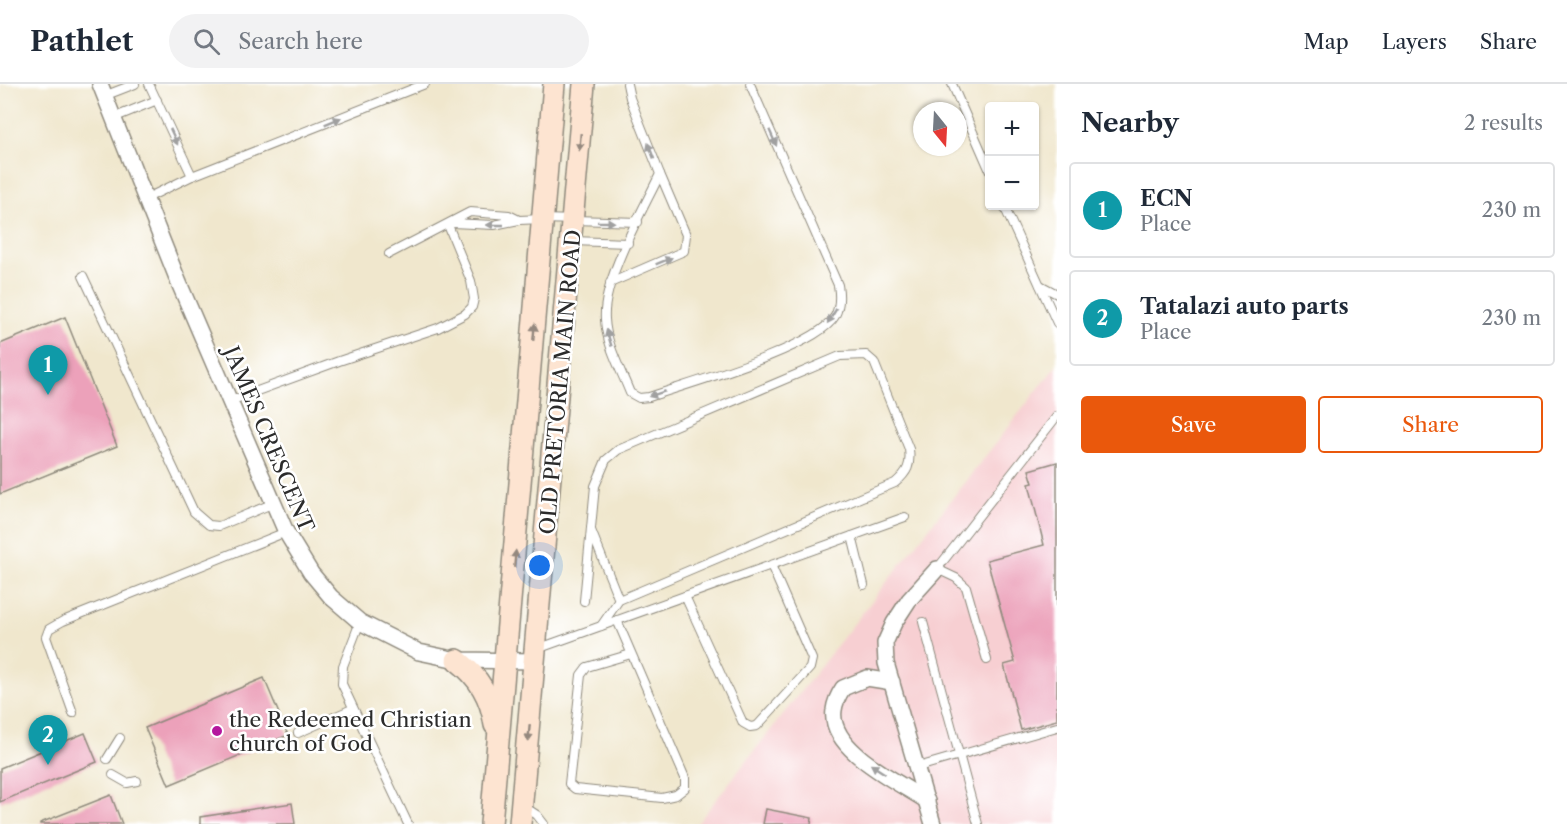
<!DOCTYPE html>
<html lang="en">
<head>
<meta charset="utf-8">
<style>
	:root { --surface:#fff; --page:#f2f2f3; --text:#1f2937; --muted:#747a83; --line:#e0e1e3; --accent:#ea580c }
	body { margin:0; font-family:"Libre Caslon Text",serif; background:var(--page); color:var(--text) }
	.controls { position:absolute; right:18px; top:18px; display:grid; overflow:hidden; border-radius:6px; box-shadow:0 2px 4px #0004 }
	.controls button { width:54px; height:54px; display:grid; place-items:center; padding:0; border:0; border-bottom:2px solid var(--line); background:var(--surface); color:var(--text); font:30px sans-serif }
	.compass { position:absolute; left:913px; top:18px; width:54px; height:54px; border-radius:50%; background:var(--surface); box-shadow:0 2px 4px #0004; rotate:162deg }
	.you { position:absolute; left:540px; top:482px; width:21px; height:21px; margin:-15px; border:4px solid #fff; border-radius:50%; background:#1a73e8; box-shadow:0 0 0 9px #1a73e833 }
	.badge { display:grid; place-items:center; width:39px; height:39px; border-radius:50%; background:var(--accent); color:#fff; font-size:20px; font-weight:700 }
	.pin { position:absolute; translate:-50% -50px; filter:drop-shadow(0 2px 3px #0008) }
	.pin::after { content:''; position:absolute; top:32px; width:21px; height:18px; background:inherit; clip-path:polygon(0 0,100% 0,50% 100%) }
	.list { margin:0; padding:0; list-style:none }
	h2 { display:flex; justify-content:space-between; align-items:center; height:78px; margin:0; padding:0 24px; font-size:26px }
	h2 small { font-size:20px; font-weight:400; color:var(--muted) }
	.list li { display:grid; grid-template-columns:39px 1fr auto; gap:18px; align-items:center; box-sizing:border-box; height:96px; margin:0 12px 12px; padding:0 12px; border:2px solid var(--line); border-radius:6px }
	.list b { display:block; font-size:22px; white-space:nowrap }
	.list p { margin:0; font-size:20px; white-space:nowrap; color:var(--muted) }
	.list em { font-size:20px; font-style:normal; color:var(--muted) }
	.actions { display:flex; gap:12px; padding:18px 24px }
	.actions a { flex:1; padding:14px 0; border:2px solid var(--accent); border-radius:6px; text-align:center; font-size:21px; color:var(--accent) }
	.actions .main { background:var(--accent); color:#fff }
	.icon { flex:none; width:33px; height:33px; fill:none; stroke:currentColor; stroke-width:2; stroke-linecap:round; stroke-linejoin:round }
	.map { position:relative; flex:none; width:1057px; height:740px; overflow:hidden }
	header { display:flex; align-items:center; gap:36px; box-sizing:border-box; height:84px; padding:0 30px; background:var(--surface); border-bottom:2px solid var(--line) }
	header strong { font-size:28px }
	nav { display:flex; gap:33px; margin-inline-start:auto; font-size:21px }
	.search { width:420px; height:54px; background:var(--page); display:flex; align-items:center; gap:15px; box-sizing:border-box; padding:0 21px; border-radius:33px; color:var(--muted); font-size:22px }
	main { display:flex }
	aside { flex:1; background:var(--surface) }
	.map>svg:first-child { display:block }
	.built { fill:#f7cfd2 }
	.building { fill:#eca1ba }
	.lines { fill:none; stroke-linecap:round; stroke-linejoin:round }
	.service-casing { stroke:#8e897c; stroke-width:10 }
	.minor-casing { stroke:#8e897c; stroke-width:18 }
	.secondary-casing { stroke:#8e897c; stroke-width:24 }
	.service { stroke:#fff; stroke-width:8 }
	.minor { stroke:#fff; stroke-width:15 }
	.secondary { stroke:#fde4d1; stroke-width:21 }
	.oneway { fill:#a0a0a0 }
	.oneway2 { fill:#94887e }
	.poi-dot { fill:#b5179e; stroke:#fff; stroke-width:2 }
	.labels { text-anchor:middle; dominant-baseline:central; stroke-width:5; stroke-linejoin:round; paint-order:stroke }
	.street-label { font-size:21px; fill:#2b2b2b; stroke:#fff }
	.poi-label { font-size:21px; fill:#2b2b2b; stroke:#fff; text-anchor:start }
</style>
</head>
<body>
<header>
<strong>Pathlet</strong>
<div class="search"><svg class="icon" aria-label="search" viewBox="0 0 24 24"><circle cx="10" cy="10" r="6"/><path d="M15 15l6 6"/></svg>Search here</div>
<nav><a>Map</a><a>Layers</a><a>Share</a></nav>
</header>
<main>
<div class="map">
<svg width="1057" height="740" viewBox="0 0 1057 740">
	<rect width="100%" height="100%" fill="#fff"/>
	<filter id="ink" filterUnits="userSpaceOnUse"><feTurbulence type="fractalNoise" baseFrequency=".0167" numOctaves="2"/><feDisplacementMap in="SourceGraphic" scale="12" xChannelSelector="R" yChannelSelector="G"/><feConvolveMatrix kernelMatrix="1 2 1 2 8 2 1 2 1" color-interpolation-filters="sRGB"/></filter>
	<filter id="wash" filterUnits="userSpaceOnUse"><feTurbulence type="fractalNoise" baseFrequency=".008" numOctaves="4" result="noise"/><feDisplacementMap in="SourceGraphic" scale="24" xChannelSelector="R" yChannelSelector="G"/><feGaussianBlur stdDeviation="1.35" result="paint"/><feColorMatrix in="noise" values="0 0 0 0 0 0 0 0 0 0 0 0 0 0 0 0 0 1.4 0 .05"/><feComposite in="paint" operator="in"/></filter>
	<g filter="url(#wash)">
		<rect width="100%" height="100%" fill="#f0e7cd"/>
		<path class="built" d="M1057,281V740H697Z"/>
		<g id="blocks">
			<g class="building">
				<path d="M65,233L117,362L0,410V260Z"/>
				<path d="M1057,378V636L1021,646L1004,581L1015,578L987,476L1044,461L1029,400L1033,399L1029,386Z"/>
				<path d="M264,594L288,651L169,701L145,644Z"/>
				<path d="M85,649L97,678L0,718V684Z"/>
				<path d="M111,711L122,740H40V739Z"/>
				<path d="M292,719L295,740H200V733Z"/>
				<path d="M766,725L812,734L811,740H763Z"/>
			</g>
		</g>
	</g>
	<g filter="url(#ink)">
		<use href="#blocks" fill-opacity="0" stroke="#8e897c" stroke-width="1.5"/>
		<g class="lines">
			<defs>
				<g id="service">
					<path d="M149,0L192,92L425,0"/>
					<path d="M627,0L630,14L660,90C643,126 602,197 605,235C606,260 621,286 630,309L639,314L649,313C687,300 817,264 835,232C840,222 840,212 838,201L750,0"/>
					<path d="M952,0L990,87"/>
					<path d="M104,12L135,0"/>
					<path d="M113,34L157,16"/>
					<path d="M147,114L192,92"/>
					<path d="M1004,122L1057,239"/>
					<path d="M452,139L494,141L519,136L543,135L638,138"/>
					<path d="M573,157L628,159"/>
					<path d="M389,170L470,128L509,131L519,136"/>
					<path d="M83,192L194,428L209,441L219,442L274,419"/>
					<path d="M610,199L684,167L686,151L660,90"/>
					<path d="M1040,201L1057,210"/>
					<path d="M230,317L339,277L438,244L465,230L472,223L474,215L471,197L448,141"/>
					<path d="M591,446L619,516"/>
					<path d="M852,452L864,501"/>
					<path d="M685,512L743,639L750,643L757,642L810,584L812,575L771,481"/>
					<path d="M584,517L595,402L606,376L618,366L840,272L866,271L874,278L909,365C911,381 908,388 895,399L619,516L601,542"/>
					<path d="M617,536L685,694V704L676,711L662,714L575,705L569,700L581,591L587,583L631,570"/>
					<path d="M360,538L343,582L342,600L408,740"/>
					<path d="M923,538L978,740"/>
					<path d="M537,565L905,433"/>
					<path d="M987,576L966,503L956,494L937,485L1057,332"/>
					<path d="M73,629L46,553L49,545L63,537L286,448"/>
					<path d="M298,649L352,625"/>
					<path d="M107,675L120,654"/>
					<path d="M918,683L1057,643"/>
					<path d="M113,691L127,699L137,697"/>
					<path d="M523,722L537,731L544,740"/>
				</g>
				<g id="minor">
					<path d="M100,0L179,199L286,448L311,489L331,513L360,538L419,568L457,576L536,577"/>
					<path d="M892,598L867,594L843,604C839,610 835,618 834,626C828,666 899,698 927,717"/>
					<path d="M933,740L886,579L885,559L894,539L909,516L937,485"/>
				</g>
				<g id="secondary">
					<path d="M457,576C479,593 491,613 495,641"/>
					<path d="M491,740L554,0"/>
					<path d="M520,740L584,0"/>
				</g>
			</defs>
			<use href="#service" class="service-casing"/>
			<use href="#minor" class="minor-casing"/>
			<use href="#secondary" class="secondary-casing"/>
			<use href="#service" class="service"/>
			<use href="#minor" class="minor"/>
			<use href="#secondary" class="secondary"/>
		</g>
		<defs><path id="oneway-solid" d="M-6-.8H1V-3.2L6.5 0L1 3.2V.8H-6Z" transform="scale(1.5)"/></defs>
		<g class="oneway">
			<use href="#oneway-solid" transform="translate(333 37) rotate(-22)"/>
			<use href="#oneway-solid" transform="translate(174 53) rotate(65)"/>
			<use href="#oneway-solid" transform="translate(773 54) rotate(66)"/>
			<use href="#oneway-solid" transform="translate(651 67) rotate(-111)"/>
			<use href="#oneway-solid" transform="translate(606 138) rotate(1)"/>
			<use href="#oneway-solid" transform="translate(495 141) rotate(-180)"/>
			<use href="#oneway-solid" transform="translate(664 177) rotate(-22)"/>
			<use href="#oneway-solid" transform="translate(832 232) rotate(122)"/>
			<use href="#oneway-solid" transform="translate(609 254) rotate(-107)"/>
			<use href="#oneway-solid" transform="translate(657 310) rotate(162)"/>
			<use href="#oneway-solid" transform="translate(878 685) rotate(-147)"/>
		</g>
		<g class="oneway2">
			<use href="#oneway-solid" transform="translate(580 58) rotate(95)"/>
			<use href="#oneway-solid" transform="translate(534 248) rotate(-85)"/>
			<use href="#oneway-solid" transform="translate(515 475) rotate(-85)"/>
			<use href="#oneway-solid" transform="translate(529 649) rotate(95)"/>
		</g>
	</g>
	<circle class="poi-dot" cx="217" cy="647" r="6"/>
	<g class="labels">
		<g class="street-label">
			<text transform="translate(560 298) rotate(-85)">OLD PRETORIA MAIN ROAD</text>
			<text transform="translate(269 355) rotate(67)">JAMES CRESCENT</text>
		</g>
		<g class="poi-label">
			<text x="229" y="635">the Redeemed Christian<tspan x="229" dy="24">church of God</tspan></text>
		</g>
	</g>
</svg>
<div class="controls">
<button>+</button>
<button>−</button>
</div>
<svg class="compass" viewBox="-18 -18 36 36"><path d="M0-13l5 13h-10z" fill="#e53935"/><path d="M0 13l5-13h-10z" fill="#747a83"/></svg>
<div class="you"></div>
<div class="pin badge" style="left:48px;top:311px;background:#0f9aa8">1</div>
<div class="pin badge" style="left:48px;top:681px;background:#0f9aa8">2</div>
</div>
<aside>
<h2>Nearby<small>2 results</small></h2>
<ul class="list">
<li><span class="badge" style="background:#0f9aa8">1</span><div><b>ECN</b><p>Place</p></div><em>230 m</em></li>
<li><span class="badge" style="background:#0f9aa8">2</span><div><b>Tatalazi auto parts</b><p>Place</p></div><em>230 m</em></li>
</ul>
<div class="actions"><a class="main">Save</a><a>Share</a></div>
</aside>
</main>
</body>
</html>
